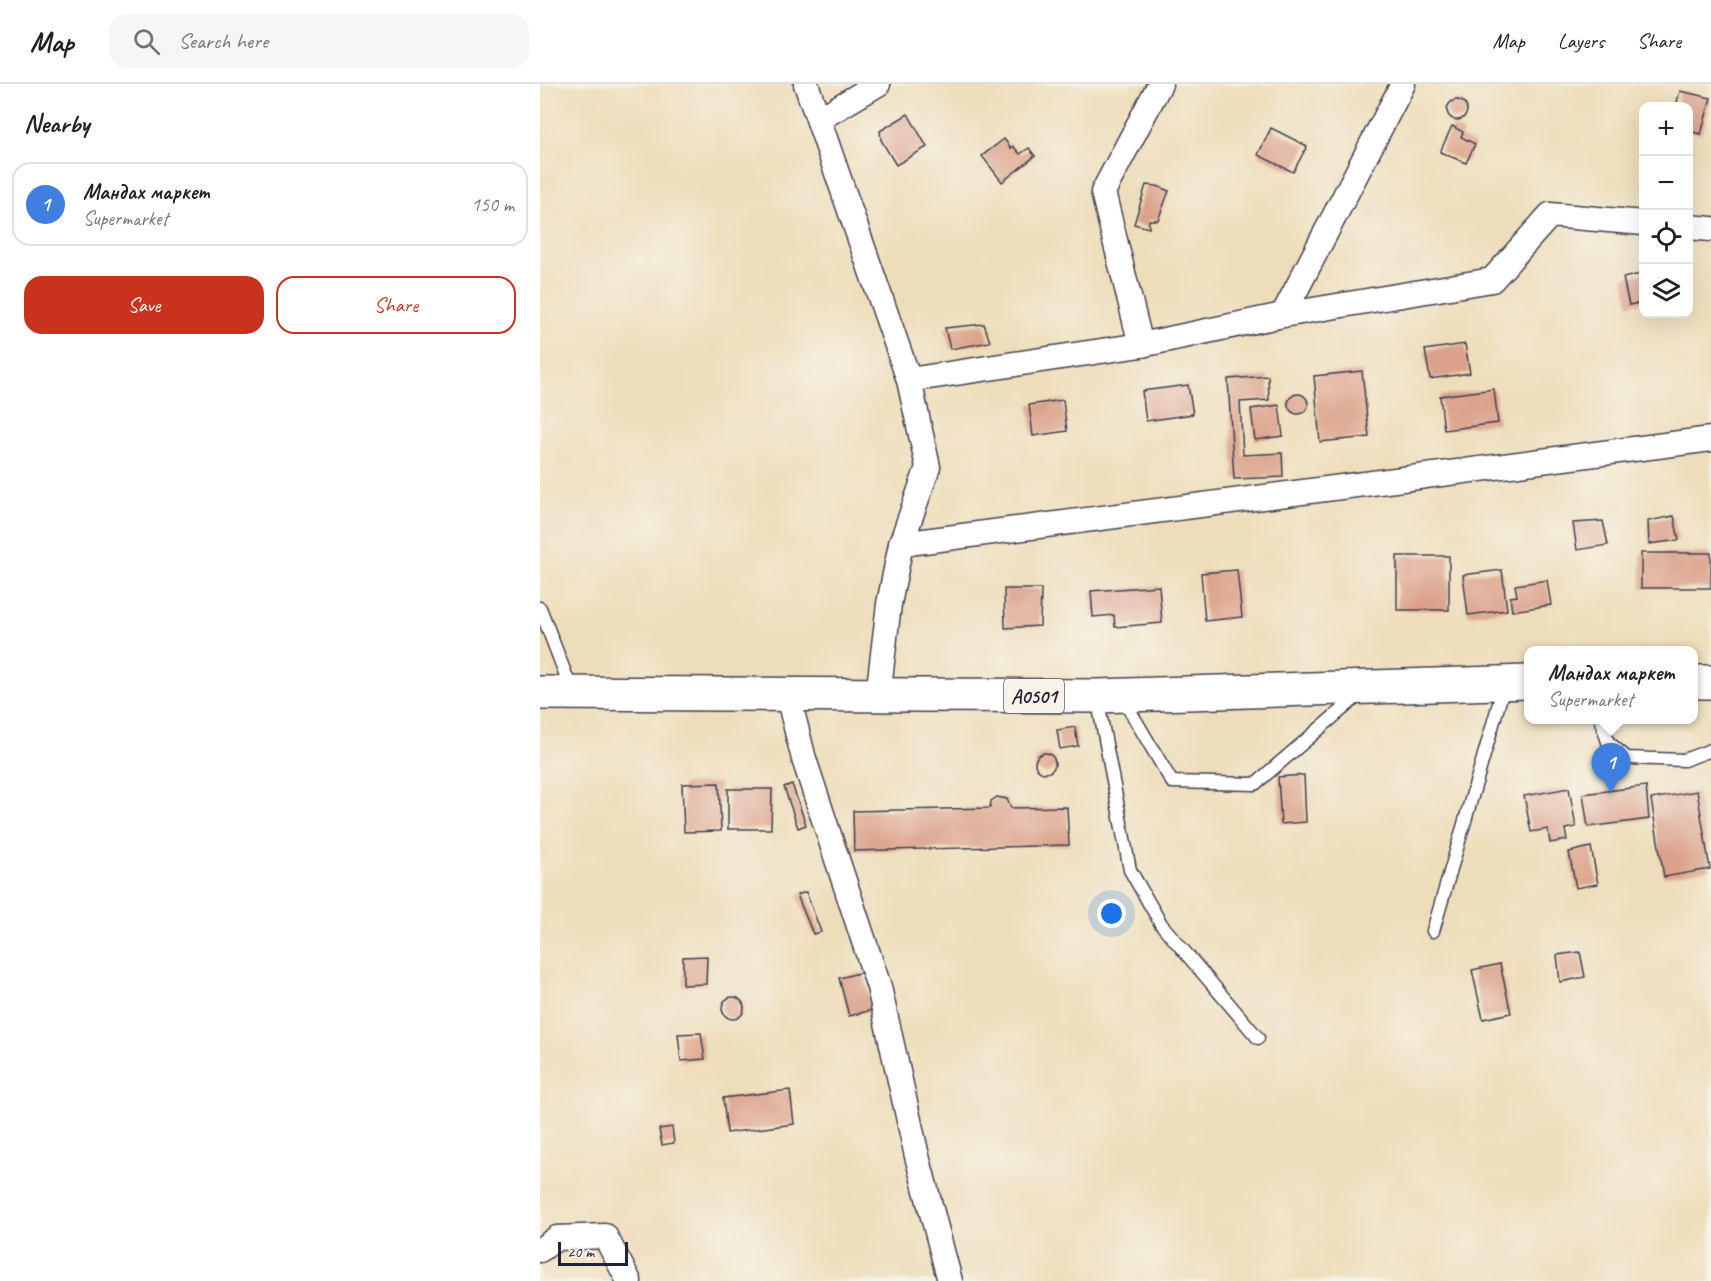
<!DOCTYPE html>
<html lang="en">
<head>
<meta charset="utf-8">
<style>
	:root { --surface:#fff; --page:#f6f6f6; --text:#202124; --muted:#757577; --line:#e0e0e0; --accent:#c8321e }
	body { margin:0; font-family:Caveat,sans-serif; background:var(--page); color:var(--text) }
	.controls { position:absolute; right:18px; top:18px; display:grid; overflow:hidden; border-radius:12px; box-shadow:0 6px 24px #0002 }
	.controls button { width:54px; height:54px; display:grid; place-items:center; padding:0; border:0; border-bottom:2px solid var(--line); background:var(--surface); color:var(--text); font:30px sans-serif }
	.scale { position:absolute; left:18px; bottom:15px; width:70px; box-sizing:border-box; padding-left:6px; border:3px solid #22223b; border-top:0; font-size:16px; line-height:21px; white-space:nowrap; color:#22223b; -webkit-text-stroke:4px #f7f3e8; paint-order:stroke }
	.you { position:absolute; left:572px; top:830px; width:21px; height:21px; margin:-15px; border:4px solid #fff; border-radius:50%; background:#1a73e8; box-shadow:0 0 0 9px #1a73e833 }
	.badge { display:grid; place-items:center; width:39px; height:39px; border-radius:50%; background:var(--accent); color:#fff; font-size:20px; font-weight:700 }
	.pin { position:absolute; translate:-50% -50px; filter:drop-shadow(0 2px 3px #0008) }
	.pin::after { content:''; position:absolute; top:32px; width:21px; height:18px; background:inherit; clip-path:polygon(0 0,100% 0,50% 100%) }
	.popup { position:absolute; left:984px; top:562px; width:174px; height:78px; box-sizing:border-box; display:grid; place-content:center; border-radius:12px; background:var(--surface); filter:drop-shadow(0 2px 4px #0005); font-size:20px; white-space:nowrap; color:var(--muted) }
	.popup b { font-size:22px; color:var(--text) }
	.popup::after { content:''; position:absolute; left:50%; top:100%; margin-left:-12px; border:12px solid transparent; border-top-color:var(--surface) }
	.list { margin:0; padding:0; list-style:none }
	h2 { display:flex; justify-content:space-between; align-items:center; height:78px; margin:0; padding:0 24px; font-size:26px }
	h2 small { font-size:20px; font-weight:400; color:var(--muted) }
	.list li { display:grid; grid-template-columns:39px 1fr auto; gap:18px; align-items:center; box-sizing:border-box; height:84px; margin:0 12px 12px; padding:0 12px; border:2px solid var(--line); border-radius:18px }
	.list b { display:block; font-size:22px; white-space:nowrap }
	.list p { margin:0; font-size:20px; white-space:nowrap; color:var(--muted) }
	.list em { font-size:20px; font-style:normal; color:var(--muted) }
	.actions { display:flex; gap:12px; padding:18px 24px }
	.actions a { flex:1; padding:14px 0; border:2px solid var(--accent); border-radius:18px; text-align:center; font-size:21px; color:var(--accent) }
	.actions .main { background:var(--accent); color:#fff }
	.icon { flex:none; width:33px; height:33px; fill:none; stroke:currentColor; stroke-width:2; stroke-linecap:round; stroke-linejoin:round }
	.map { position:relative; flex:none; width:1171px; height:1197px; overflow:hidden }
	header { display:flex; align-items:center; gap:36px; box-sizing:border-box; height:84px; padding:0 30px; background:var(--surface); border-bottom:2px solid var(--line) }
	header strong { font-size:28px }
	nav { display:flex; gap:33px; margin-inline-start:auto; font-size:21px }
	.search { width:420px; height:54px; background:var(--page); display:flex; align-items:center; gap:15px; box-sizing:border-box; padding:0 21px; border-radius:18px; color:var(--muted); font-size:22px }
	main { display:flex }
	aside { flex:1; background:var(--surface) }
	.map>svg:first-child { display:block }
	.building { fill:#dba18a }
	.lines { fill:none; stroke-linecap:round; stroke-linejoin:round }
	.service-casing { stroke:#413e4e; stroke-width:15 }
	.minor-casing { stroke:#413e4e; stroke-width:27 }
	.trunk-casing { stroke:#413e4e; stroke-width:36 }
	.service { stroke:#fff; stroke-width:12 }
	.minor { stroke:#fff; stroke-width:24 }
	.trunk { stroke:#fff; stroke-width:33 }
	.labels { text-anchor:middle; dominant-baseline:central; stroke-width:5; stroke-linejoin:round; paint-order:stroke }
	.shield { fill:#f7f3e8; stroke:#62616f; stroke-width:1.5 }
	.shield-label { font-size:20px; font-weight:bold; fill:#22223b }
</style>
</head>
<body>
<header>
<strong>Map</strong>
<div class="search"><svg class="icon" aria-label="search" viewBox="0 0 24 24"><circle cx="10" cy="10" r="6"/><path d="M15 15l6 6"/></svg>Search here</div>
<nav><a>Map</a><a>Layers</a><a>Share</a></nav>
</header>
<main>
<aside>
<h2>Nearby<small></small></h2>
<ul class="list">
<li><span class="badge" style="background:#3f7fe0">1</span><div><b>Мандах маркет</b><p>Supermarket</p></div><em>150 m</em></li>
</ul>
<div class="actions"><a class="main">Save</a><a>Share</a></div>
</aside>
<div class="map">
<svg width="1171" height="1197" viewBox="0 0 1171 1197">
	<rect width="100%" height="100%" fill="#f7f3e8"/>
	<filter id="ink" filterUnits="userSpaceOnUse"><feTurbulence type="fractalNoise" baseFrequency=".0167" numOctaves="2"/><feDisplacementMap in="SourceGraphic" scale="12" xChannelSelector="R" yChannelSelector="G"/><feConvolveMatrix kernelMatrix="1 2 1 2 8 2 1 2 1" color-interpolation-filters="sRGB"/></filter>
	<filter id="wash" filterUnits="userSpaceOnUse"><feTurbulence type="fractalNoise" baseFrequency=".008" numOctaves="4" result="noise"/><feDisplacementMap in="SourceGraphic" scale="24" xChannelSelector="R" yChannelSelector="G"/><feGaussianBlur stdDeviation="1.35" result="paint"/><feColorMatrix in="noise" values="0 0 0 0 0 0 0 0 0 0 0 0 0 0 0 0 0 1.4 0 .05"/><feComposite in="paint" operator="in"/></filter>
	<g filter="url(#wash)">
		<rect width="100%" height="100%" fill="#eeddba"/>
		<g id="blocks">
			<g class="building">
				<path d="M1140,7L1171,14L1161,50L1148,47V22H1136Z"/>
				<circle cx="917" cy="26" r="10"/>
				<path d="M368,30L387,63L356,81L341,56L340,47Z"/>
				<path d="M912,42L923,48L921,53L935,60L926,79L900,68Z"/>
				<path d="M731,44L767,62L753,88L718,71Z"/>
				<path d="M464,55L471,64L473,62L480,70L489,64L495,72L462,98L442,72Z"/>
				<path d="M606,101L617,102L629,107L618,136H609V144L594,140Z"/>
				<path d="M1104,189V218L1089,221L1083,194Z"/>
				<path d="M444,240L450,258L410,265L405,244Z"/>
				<path d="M925,260L930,289L890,295L885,266Z"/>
				<path d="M822,287L829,353L780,358L774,292Z"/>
				<path d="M728,292L729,316L700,318L703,371L742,369L743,393L694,395L688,295Z"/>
				<path d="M648,301L653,330L606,337L602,307Z"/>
				<path d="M954,305L958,339L904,346L900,312Z"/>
				<circle cx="758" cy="320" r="10"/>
				<path d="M523,316L527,347L493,352L489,321Z"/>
				<path d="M739,321L743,352L715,356L711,325Z"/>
				<path d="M1134,432L1139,456L1109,460L1108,437Z"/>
				<path d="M1063,437L1068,461L1037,466L1033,439Z"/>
				<rect x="1101" y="469" width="70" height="35"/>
				<rect x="857" y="472" width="52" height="54"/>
				<path d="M697,486L702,533L665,537L661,489Z"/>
				<path d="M962,486L967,526L928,531L923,491Z"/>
				<path d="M1007,496L1011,521L972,527L970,513L977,512L975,501Z"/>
				<path d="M619,502L622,539L575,543L574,531L553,533L551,507Z"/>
				<path d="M464,505H501L500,542L465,544Z"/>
				<path d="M535,643L538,662L520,665L517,646Z"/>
				<circle cx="505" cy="679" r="10"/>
				<path d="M764,691L766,738L741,740L738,693Z"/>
				<path d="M179,699L181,747L144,748L142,700Z"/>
				<path d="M252,700L266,741L258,744L244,703Z"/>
				<path d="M1106,702L1109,735L1048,743L1043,710Z"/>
				<path d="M1029,704L1036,743L1025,745L1027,756L1010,759L1008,745L991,748L984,712Z"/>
				<path d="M188,705H232L231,745H188Z"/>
				<path d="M1157,707L1170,785L1124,793L1111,715Z"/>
				<path d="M457,713L467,715L471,724L527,723L529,761L314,767L313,727L450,724L451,717Z"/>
				<path d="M1051,763L1058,800L1036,804L1029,768Z"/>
				<path d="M266,808L281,848L273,850L257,811Z"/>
				<path d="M1040,868L1045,893L1020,898L1017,871Z"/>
				<path d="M167,872L166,900L143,901V873Z"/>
				<path d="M960,880L971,929L943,935L932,886Z"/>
				<path d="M323,888L332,926L309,932L299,894Z"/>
				<circle cx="193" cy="924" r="11"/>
				<path d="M161,949L165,975L141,977L138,950Z"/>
				<path d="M250,1006L254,1040L187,1049L183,1014Z"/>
				<path d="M132,1043L134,1059L122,1061L119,1045Z"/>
			</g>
		</g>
	</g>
	<g filter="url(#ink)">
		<use href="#blocks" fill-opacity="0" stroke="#413e4e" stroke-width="1.5"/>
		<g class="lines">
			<defs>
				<g id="service">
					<path d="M0,524L32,607"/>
					<path d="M557,613L590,786L621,840L718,954"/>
					<path d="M583,615L632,698L715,700L820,610"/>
					<path d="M1061,636L1068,658L1087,674L1144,676L1171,666"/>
					<path d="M893,847L964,602"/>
				</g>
				<g id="minor">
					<path d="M266,0L369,296L388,383L361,460L349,520L338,612"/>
					<path d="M279,35L338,0"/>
					<path d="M1148,143L1171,145"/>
					<path d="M743,231L863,0"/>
					<path d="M601,261L563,108L620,0"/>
					<path d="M369,296L601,261L743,231L952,196L1010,131L1104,139"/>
					<path d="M361,460L1171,355"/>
					<path d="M248,612L264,675L339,903L377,1072L410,1197"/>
					<path d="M0,1166L17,1154L65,1152L89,1197"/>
				</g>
				<g id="trunk">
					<path d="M1154,598H1171"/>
					<path d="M0,609L557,612L988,598"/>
				</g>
			</defs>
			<use href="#service" class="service-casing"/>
			<use href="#minor" class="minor-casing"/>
			<use href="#trunk" class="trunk-casing"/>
			<use href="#service" class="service"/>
			<use href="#minor" class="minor"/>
			<use href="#trunk" class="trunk"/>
		</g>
	</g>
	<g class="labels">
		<rect class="shield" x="464" y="595" width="60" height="34" rx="4.5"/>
		<g class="shield-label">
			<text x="494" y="612">A0501</text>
		</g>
	</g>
</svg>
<div class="controls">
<button>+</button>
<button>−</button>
<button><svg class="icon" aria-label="locate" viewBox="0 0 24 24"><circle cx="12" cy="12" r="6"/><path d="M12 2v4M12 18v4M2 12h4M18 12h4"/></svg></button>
<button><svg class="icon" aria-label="layers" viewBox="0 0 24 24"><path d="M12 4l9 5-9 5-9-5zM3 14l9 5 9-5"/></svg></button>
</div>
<div class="scale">20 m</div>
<div class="you"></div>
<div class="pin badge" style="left:1071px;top:709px;background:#3f7fe0">1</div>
<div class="popup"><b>Мандах маркет</b>Supermarket</div>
</div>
</main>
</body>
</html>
